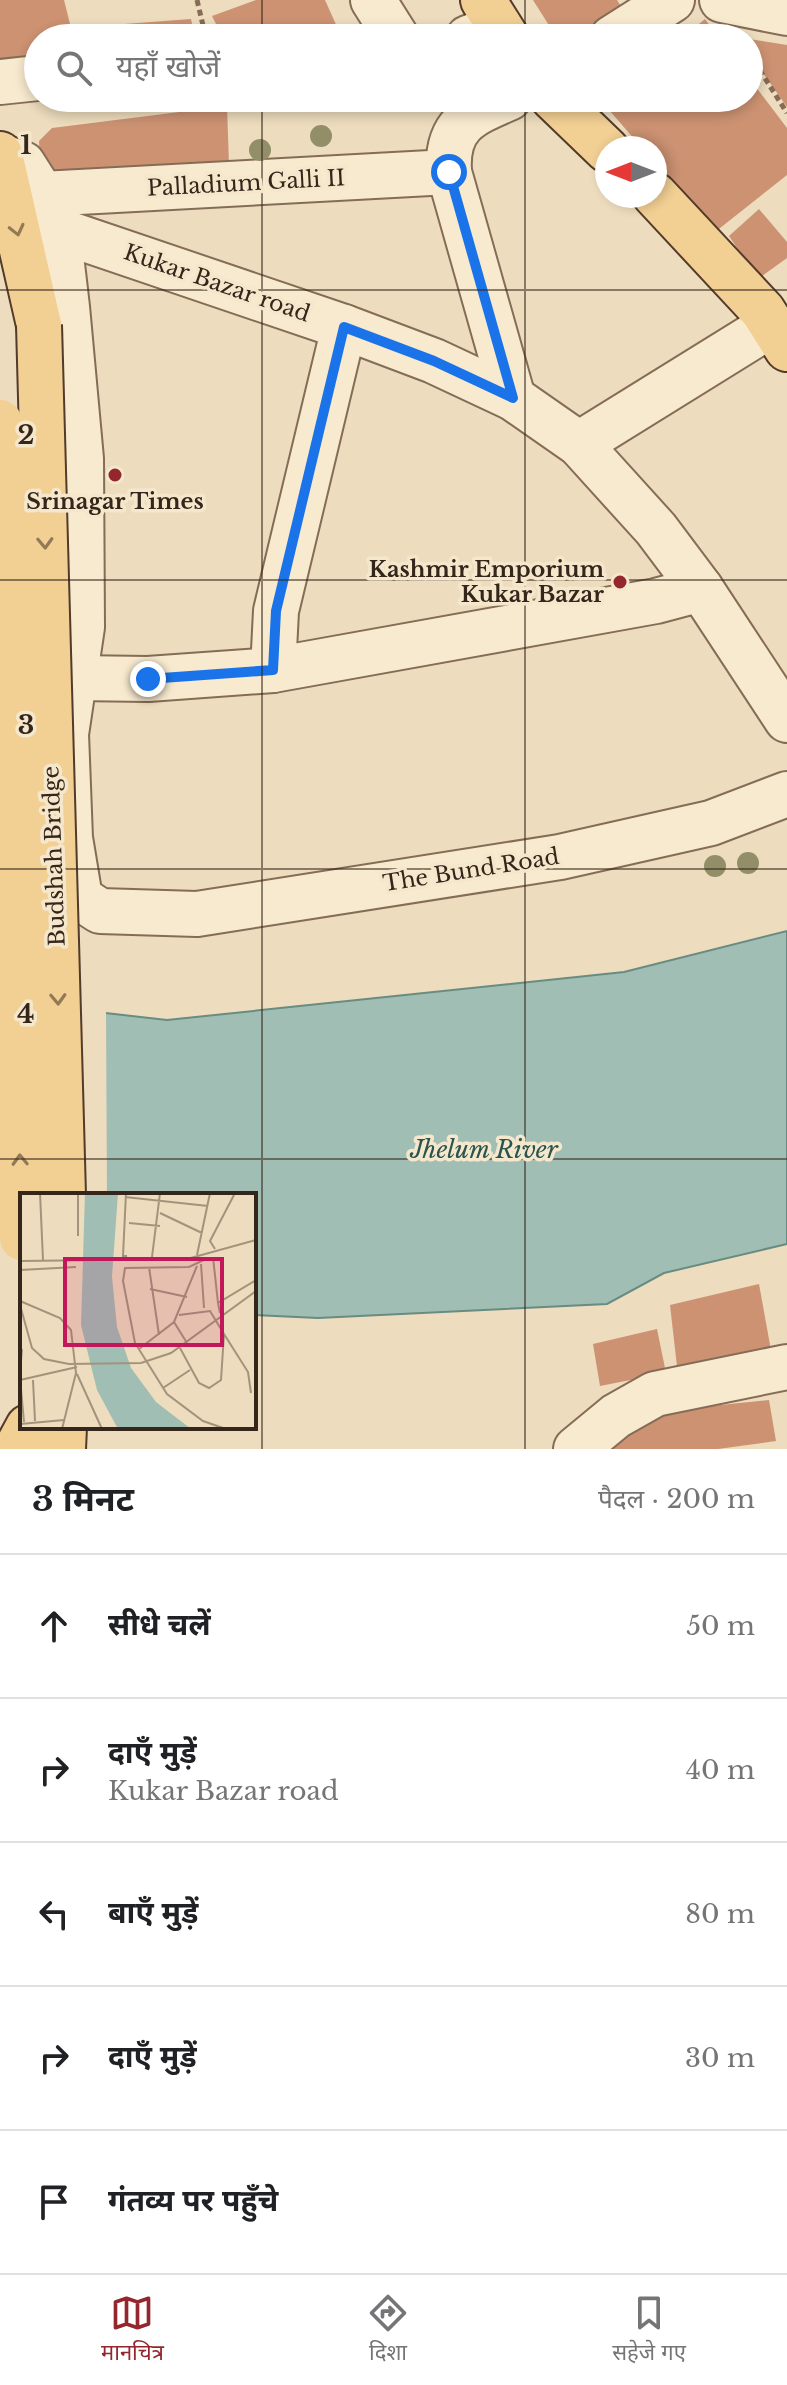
<!DOCTYPE html>
<html lang="hi">
<head>
<meta charset="utf-8">
<style>
	:root { --surface:#fff; --page:#f2f2f2; --text:#202124; --muted:#757577; --line:#e0e0e0; --accent:#93272d }
	body { margin:0; font-family:"Libre Baskerville","Noto Sans Devanagari",serif; background:var(--page); color:var(--text) }
	.compass { position:absolute; left:595px; top:136px; width:72px; height:72px; border-radius:50%; background:var(--surface); box-shadow:0 4px 12px #0003; rotate:270deg }
	.stop { position:absolute; width:24px; height:24px; margin:-18px; border:6px solid #1a73e8; border-radius:50%; background:#fff }
	.stop.end { background:#1a73e8; border-color:#fff; box-shadow:0 2px 8px #0008 }
	.list { margin:0; padding:0; list-style:none }
	h2 { display:flex; justify-content:space-between; align-items:center; height:104px; margin:0; padding:0 32px; font-size:34px }
	h2 small { font-size:26px; font-weight:400; color:var(--muted) }
	.list li { display:grid; grid-template-columns:52px 1fr auto; gap:24px; align-items:center; box-sizing:border-box; height:144px; padding:0 32px; border-top:2px solid var(--line) }
	.list b { display:block; font-size:30px; white-space:nowrap }
	.list p { margin:0; font-size:26px; white-space:nowrap; color:var(--muted) }
	.list em { font-size:26px; font-style:normal; color:var(--muted) }
	.icon { flex:none; width:44px; height:44px; fill:none; stroke:currentColor; stroke-width:2; stroke-linecap:round; stroke-linejoin:round }
	.map { position:relative; flex:none; width:787px; height:1449px; overflow:hidden }
	.search { position:absolute; background:var(--surface); box-shadow:0 4px 12px #0003; left:24px; right:24px; top:24px; height:88px; display:flex; align-items:center; gap:20px; box-sizing:border-box; padding:0 28px; border-radius:44px; color:var(--muted); font-size:30px }
	.sheet { height:824px; background:var(--surface) }
	nav { display:flex; justify-content:space-around; align-items:center; box-sizing:border-box; height:112px; border-top:2px solid var(--line); background:var(--surface); font-size:22px; color:var(--muted) }
	nav a { display:grid; justify-items:center; gap:4px }
	nav .on { color:var(--accent) }
	.map>svg:first-child { display:block }
	.water { fill:#a0beb4; stroke:#688c81; stroke-width:2 }
	.pier { fill:#eddcbd }
	.building { fill:#cc9272 }
	.lines { fill:none; stroke-linecap:round; stroke-linejoin:round }
	.minor-casing { stroke:#856c56; stroke-width:48 }
	.major-casing { stroke:#523b2b; stroke-width:48 }
	.path { stroke:#856c56; stroke-width:5; stroke-dasharray:6 4; stroke-linecap:butt }
	.minor { stroke:#f8eacf; stroke-width:44 }
	.major { stroke:#f2cf93; stroke-width:44 }
	.major-bridge-casing { stroke:#523b2b; stroke-width:48; stroke-linecap:butt }
	.major-bridge { stroke:#f2cf93; stroke-width:44 }
	.tree { fill:#928f68 }
	.oneway { stroke:#937a57 }
	.route { stroke:#1a73e8; stroke-width:10 }
	.grid { fill:none; stroke:#34261b; stroke-width:2; stroke-opacity:0.55 }
	.poi-dot { fill:#93272d; stroke:#f5e7cc; stroke-width:3 }
	.labels { text-anchor:middle; dominant-baseline:central; stroke-width:7; stroke-linejoin:round; paint-order:stroke }
	.street-label { font-size:22px; fill:#34261b; stroke:#f5e7cc }
	.poi-label { font-size:22px; font-weight:bold; fill:#34261b; stroke:#f5e7cc }
	.water-label { font-size:24px; font-style:italic; fill:#2a544f; stroke:#f5e7cc }
	.inset-road { fill:none; stroke:#a3937c; stroke-width:2 }
	.view { fill:#c2185b; fill-opacity:0.15; stroke:#c2185b; stroke-width:4 }
	.inset-edge { fill:none; stroke:#34261b; stroke-width:4 }
	.grid-label { font-size:26px; text-anchor:middle; font-weight:bold; fill:#34261b; stroke:#f5e7cc; stroke-width:7; stroke-linejoin:round; paint-order:stroke }
</style>
</head>
<body>
<div class="map">
<svg width="787" height="1449" viewBox="0 0 787 1449">
	<rect width="100%" height="100%" fill="#eddcbd"/>
	<path class="water" d="M787,931V1244L664,1273L607,1304L318,1318L254,1315V1195H22L0,1001L167,1020L624,972Z"/>
	<path class="pier" d="M0,997L106,1009L107,1195H22V1309L0,1308Z"/>
	<g class="building">
		<path d="M0,0H64L71,28L191,19L195,38H38V64L0,67Z"/>
		<path d="M256,0H325L338,29L283,38H223L212,16Z"/>
		<path d="M533,0H617L624,11L580,38H557Z"/>
		<path d="M705,19L719,38H682Z"/>
		<path d="M749,39L787,45V107L749,53Z"/>
		<path d="M749,78L787,128V175L715,232L655,163V148H642L603,103L609,98H749Z"/>
		<path d="M227,106L229,165L65,187L40,164L39,141L52,128Z"/>
		<path d="M759,209L787,242V258L758,279L729,236Z"/>
		<path d="M759,1284L772,1356L678,1375L670,1305Z"/>
		<path d="M657,1329L666,1373L600,1386L593,1344Z"/>
		<path d="M769,1400L776,1441L718,1449H600L662,1411Z"/>
	</g>
	<g class="lines">
		<defs>
			<g id="minor">
				<path d="M373,0L397,38"/>
				<path d="M722,0L787,13"/>
				<path d="M468,38L499,26"/>
				<path d="M612,38L672,0"/>
				<path d="M0,82L38,78"/>
				<path d="M509,98C469,115 446,125 449,172L513,398"/>
				<path d="M0,156L23,164L42,194L58,230L67,307L81,459L82,627L66,734L70,838L80,898L100,911L197,914L560,857L711,823L787,794"/>
				<path d="M42,194L449,172"/>
				<path d="M58,230L344,327L434,361L513,398L579,444L656,529L701,589L787,720"/>
				<path d="M579,444L771,325"/>
				<path d="M273,670L276,611L344,327"/>
				<path d="M75,678L148,679L273,670L656,601L701,589"/>
				<path d="M576,1449L616,1416L655,1394L787,1367"/>
			</g>
			<g id="major">
				<path d="M483,0L507,38"/>
				<path d="M553,98L607,150"/>
				<path d="M0,154L39,325"/>
				<path d="M655,195L763,311L787,349"/>
				<path d="M16,1449L28,1427"/>
				<path d="M63,1449L64,1427"/>
			</g>
		</defs>
		<use href="#minor" class="minor-casing"/>
		<use href="#major" class="major-casing"/>
		<g class="path">
			<path d="M197,0L206,38"/>
			<path d="M749,53L787,113"/>
		</g>
		<use href="#minor" class="minor"/>
		<use href="#major" class="major"/>
		<defs>
			<g id="major-bridge">
				<path d="M39,325L63,1195"/>
				<path d="M0,422L22,1238"/>
			</g>
		</defs>
		<use href="#major-bridge" class="major-bridge-casing"/>
		<use href="#major-bridge" class="major-bridge"/>
	</g>
	<g class="tree">
		<circle cx="321" cy="136" r="11"/>
		<circle cx="260" cy="150" r="11"/>
		<circle cx="748" cy="863" r="11"/>
		<circle cx="715" cy="866" r="11"/>
	</g>
	<defs><path id="oneway-chevron" d="M-2-3.5L2.5 0L-2 3.5" fill="none" stroke-width="1.6" stroke-linecap="round" stroke-linejoin="round" transform="scale(2)"/></defs>
	<g class="oneway">
		<use href="#oneway-chevron" transform="translate(17 230) rotate(77)"/>
		<use href="#oneway-chevron" transform="translate(45 543) rotate(88)"/>
		<use href="#oneway-chevron" transform="translate(58 999) rotate(88)"/>
		<use href="#oneway-chevron" transform="translate(20 1160) rotate(-92)"/>
	</g>
	<g class="lines">
		<path class="route" d="M148,679L273,670L276,611L344,327L434,361L513,398L449,172"/>
	</g>
	<path class="grid" d="M262,0V38M525,0V38M262,98V1449M525,98V1449M0,290H787M0,580H787M0,869H787M0,1159H787"/>
	<g class="poi-dot">
		<circle cx="115" cy="475" r="8"/>
		<circle cx="620" cy="582" r="8"/>
	</g>
	<g class="labels">
		<g class="street-label">
			<text transform="translate(246 183) rotate(-3)">Palladium Galli II</text>
			<text transform="translate(217 283) rotate(19)">Kukar Bazar road</text>
			<text transform="translate(54 856) rotate(-92)">Budshah Bridge</text>
			<text transform="translate(471 870) rotate(-9)">The Bund Road</text>
		</g>
		<g class="poi-label">
			<text x="115" y="501">Srinagar Times</text>
			<text x="604" y="569" text-anchor="end">Kashmir Emporium<tspan x="604" dy="25">Kukar Bazar</tspan></text>
		</g>
		<g class="water-label">
			<text x="484" y="1149">Jhelum River</text>
		</g>
	</g>
	<g transform="translate(20 1193)">
		<rect width="236" height="236" fill="#eddcbd"/>
		<path d="M65,0H98L92,84L97,134L111,175L136,209L171,236H98L77,197L61,132Z" fill="#a0beb4"/>
		<path class="inset-road" d="M20,0L23,67M106,0L103,63H107M105,4L188,13M140,20L182,40M109,30L140,33M58,43V0M195,56L190,48L215,0M177,62L190,0M132,64L140,0M193,64L198,110M186,66L169,74L105,75L103,88L115,150L147,201L183,228L206,236M0,68L167,66L236,47M181,71L184,115M129,74L139,142M0,77L56,74M130,96L167,104M0,108L40,125L51,137L56,180L42,236M0,112L12,155L24,166L49,171L121,170L151,160L236,98M200,120L198,110L236,87M159,122L190,118L204,141L201,187L189,195L179,190L160,155M154,129L167,150M204,141L228,179L231,200M119,156L154,129L177,73M0,180L2,156M57,181L82,236M0,185L4,229M0,187L57,174M13,187L15,228M143,195L170,177M0,231L44,227"/>
		<path class="view" d="M45,66H202V152H45Z"/>
		<rect width="236" height="236" class="inset-edge"/>
	</g>
	<g class="grid-label">
		<text x="26" y="154">1</text>
		<text x="26" y="444">2</text>
		<text x="26" y="734">3</text>
		<text x="26" y="1023">4</text>
	</g>
</svg>
<svg class="compass" viewBox="-18 -18 36 36"><path d="M0-13l5 13h-10z" fill="#e53935"/><path d="M0 13l5-13h-10z" fill="#757577"/></svg>
<div class="stop" style="left:449px;top:172px"></div>
<div class="stop end" style="left:148px;top:679px"></div>
<div class="search"><svg class="icon" aria-label="search" viewBox="0 0 24 24"><circle cx="10" cy="10" r="6"/><path d="M15 15l6 6"/></svg>यहाँ खोजें</div>
</div>
<section class="sheet">
<h2>3 मिनट<small>पैदल · 200 m</small></h2>
<ul class="list">
<li><svg class="icon" aria-label="ahead" viewBox="0 0 24 24"><path d="M12 20V5M6 11l6-6 6 6"/></svg><div><b>सीधे चलें</b></div><em>50 m</em></li>
<li><svg class="icon" aria-label="right" viewBox="0 0 24 24"><path d="M7 20v-9h11M14 6l5 5-5 5"/></svg><div><b>दाएँ मुड़ें</b><p>Kukar Bazar road</p></div><em>40 m</em></li>
<li><svg class="icon" aria-label="left" viewBox="0 0 24 24"><path d="M17 20v-9H6M10 6l-5 5 5 5"/></svg><div><b>बाएँ मुड़ें</b></div><em>80 m</em></li>
<li><svg class="icon" aria-label="right" viewBox="0 0 24 24"><path d="M7 20v-9h11M14 6l5 5-5 5"/></svg><div><b>दाएँ मुड़ें</b></div><em>30 m</em></li>
<li><svg class="icon" aria-label="arrive" viewBox="0 0 24 24"><path d="M6 21V4h12l-3 4 3 4H6"/></svg><div><b>गंतव्य पर पहुँचे</b></div></li>
</ul>
</section>
<nav>
<a class="on"><svg class="icon" aria-label="map" viewBox="0 0 24 24"><path d="M3 6l6-2 6 2 6-2v14l-6 2-6-2-6 2zM9 4v14M15 6v14"/></svg>मानचित्र</a>
<a><svg class="icon" aria-label="directions" viewBox="0 0 24 24"><path d="M12 3l9 9-9 9-9-9zM9 14v-3h6M13 9l2 2-2 2"/></svg>दिशा</a>
<a><svg class="icon" aria-label="saved" viewBox="0 0 24 24"><path d="M7 4h10v16l-5-4-5 4z"/></svg>सहेजे गए</a>
</nav>
</body>
</html>
